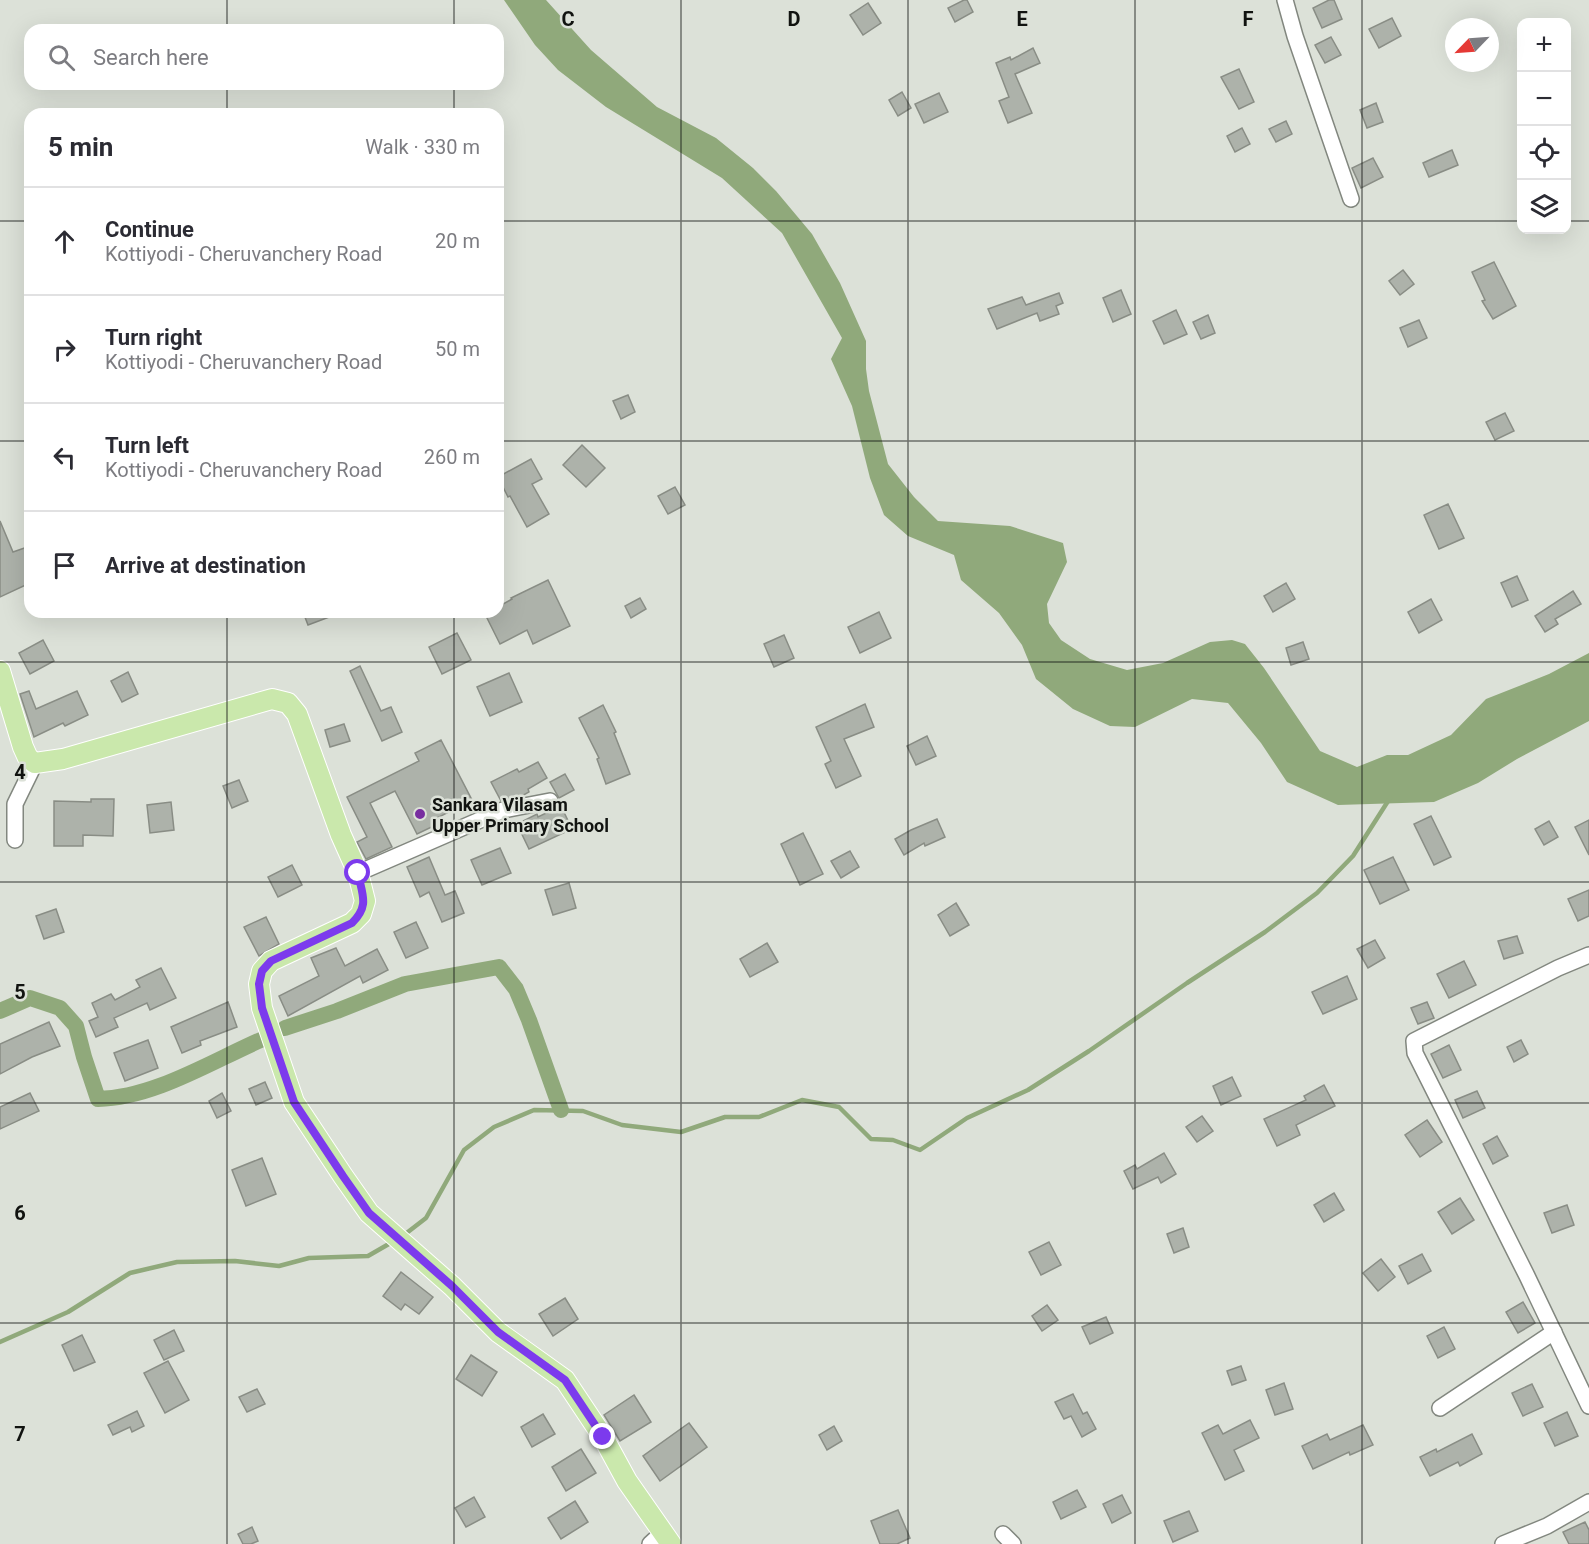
<!DOCTYPE html>
<html lang="en">
<head>
<meta charset="utf-8">
<style>
	:root { --surface:#fff; --page:#f2f2f3; --text:#2b2b33; --muted:#7c7c81; --line:#e1e1e2 }
	body { margin:0; font-family:Roboto,sans-serif; background:var(--page); color:var(--text) }
	.controls { position:absolute; right:18px; top:18px; display:grid; overflow:hidden; border-radius:12px; box-shadow:0 6px 24px #0002 }
	.controls button { width:54px; height:54px; display:grid; place-items:center; padding:0; border:0; border-bottom:2px solid var(--line); background:var(--surface); color:var(--text); font:30px sans-serif }
	.compass { position:absolute; left:1445px; top:18px; width:54px; height:54px; border-radius:50%; background:var(--surface); box-shadow:0 6px 24px #0002; rotate:245deg }
	.stop { position:absolute; width:18px; height:18px; margin:-14px; border:4px solid #7c3aed; border-radius:50%; background:#fff }
	.stop.end { background:#7c3aed; border-color:#fff; box-shadow:0 2px 6px #0008 }
	.list { margin:0; padding:0; list-style:none }
	h2 { display:flex; justify-content:space-between; align-items:center; height:78px; margin:0; padding:0 24px; font-size:26px }
	h2 small { font-size:20px; font-weight:400; color:var(--muted) }
	.list li { display:grid; grid-template-columns:39px 1fr auto; gap:18px; align-items:center; box-sizing:border-box; height:108px; padding:0 24px; border-top:2px solid var(--line) }
	.list b { display:block; font-size:22px; white-space:nowrap }
	.list p { margin:0; font-size:20px; white-space:nowrap; color:var(--muted) }
	.list em { font-size:20px; font-style:normal; color:var(--muted) }
	.icon { flex:none; width:33px; height:33px; fill:none; stroke:currentColor; stroke-width:2; stroke-linecap:round; stroke-linejoin:round }
	.map { position:relative; flex:none; width:1589px; height:1544px; overflow:hidden }
	.search { position:absolute; background:var(--surface); box-shadow:0 6px 24px #0002; left:24px; top:24px; width:480px; height:66px; display:flex; align-items:center; gap:15px; box-sizing:border-box; padding:0 21px; border-radius:18px; color:var(--muted); font-size:22px }
	.panel { position:absolute; background:var(--surface); box-shadow:0 6px 24px #0002; left:24px; top:108px; width:480px; height:510px; border-radius:18px }
	.map>svg:first-child { display:block }
	.water { fill:#90a97b }
	.lines { fill:none; stroke-linecap:round; stroke-linejoin:round }
	.stream { stroke:#90a97b; stroke-width:4.5 }
	.canal { stroke:#90a97b; stroke-width:16 }
	.building { fill:#adb2aa; stroke:#898d85; stroke-width:1.5 }
	.minor-casing { stroke:#82877f; stroke-width:18 }
	.major-casing { stroke:#fff; stroke-width:22 }
	.minor { stroke:#fff; stroke-width:15 }
	.major { stroke:#cae8ac; stroke-width:20 }
	.route { stroke:#7c3aed; stroke-width:8 }
	.grid { fill:none; stroke:#111310; stroke-width:1.5; stroke-opacity:0.55 }
	.poi-dot { fill:#782ea0; stroke:#dce1d8; stroke-width:2 }
	.labels { text-anchor:middle; dominant-baseline:central; stroke-width:5; stroke-linejoin:round; paint-order:stroke }
	.poi-label { font-size:18px; font-weight:bold; fill:#111310; stroke:#dce1d8; text-anchor:start }
	.grid-label { font-size:20px; text-anchor:middle; font-weight:bold; fill:#111310; stroke:#dce1d8; stroke-width:5; stroke-linejoin:round; paint-order:stroke }
</style>
</head>
<body>
<div class="map">
<svg width="1589" height="1544" viewBox="0 0 1589 1544">
	<rect width="100%" height="100%" fill="#dce1d8"/>
	<path class="water" d="M504,0H546L591,50L657,107L716,138L753,168L776,191L812,234L840,283L866,341V369L869,391L888,464L914,497L938,521L1010,526L1063,543L1067,562L1047,604L1049,623L1061,640L1090,659L1127,670L1163,663L1210,642L1232,640L1245,644L1264,668L1320,751L1357,767L1387,755H1408L1451,735L1486,699L1549,674L1589,653V721L1517,759L1478,783L1434,802L1338,805L1287,782L1261,743L1228,703L1192,699L1135,727L1110,726L1073,709L1036,679L1022,645L999,613L961,580L954,555L908,536L884,515L870,478L852,406L831,359L842,338L782,233L722,178L606,107L558,70L535,45Z"/>
	<g class="lines">
		<g class="stream">
			<path d="M404,1235L426,1218L464,1150L494,1127L534,1110L583,1111L622,1125L681,1132L725,1117H759L802,1100L839,1107L871,1139L893,1140L920,1150L967,1118L1028,1090L1089,1051L1187,983L1265,932L1317,893L1353,856L1390,798"/>
			<path d="M0,1342L68,1312L130,1273L177,1262L235,1261L279,1266L309,1258L368,1256L394,1241"/>
		</g>
		<g class="canal">
			<path d="M0,1011L30,998L60,1008L76,1026L84,1057L98,1099C154,1098 212,1061 263,1039"/>
			<path d="M285,1028L337,1011L405,984L499,967L516,989L529,1020L561,1110"/>
		</g>
	</g>
	<g class="building">
		<path d="M964,0H967L973,12L955,22L948,8Z"/>
		<path d="M1329,0H1334L1342,19L1322,28L1313,8Z"/>
		<path d="M868,3L881,23L863,35L850,15Z"/>
		<path d="M1392,18L1401,36L1379,48L1369,29Z"/>
		<path d="M1331,37L1341,55L1325,63L1315,45Z"/>
		<path d="M1033,48L1040,63L1015,74L1032,113L1008,123L999,101L1009,97L996,63L1010,57L1011,60Z"/>
		<path d="M1239,69L1254,102L1239,109L1221,77Z"/>
		<path d="M902,92L911,108L898,116L889,100Z"/>
		<path d="M939,93L948,112L924,123L915,104Z"/>
		<path d="M1376,103L1383,122L1367,128L1360,110Z"/>
		<path d="M1286,121L1292,134L1276,142L1269,129Z"/>
		<path d="M1242,128L1250,144L1235,152L1227,136Z"/>
		<path d="M1452,150L1458,165L1429,177L1423,163Z"/>
		<path d="M1373,158L1383,177L1361,188L1352,168Z"/>
		<path d="M1494,262L1516,306L1493,319L1482,301L1485,300L1472,272Z"/>
		<path d="M1403,270L1414,284L1400,295L1389,281Z"/>
		<path d="M1121,290L1131,314L1113,322L1103,298Z"/>
		<path d="M1059,293L1063,303L1056,306L1059,314L1040,321L1037,313L997,329L988,309L1022,297L1026,305Z"/>
		<path d="M1176,310L1187,334L1164,344L1153,321Z"/>
		<path d="M1208,315L1215,333L1201,339L1193,322Z"/>
		<path d="M1419,320L1427,338L1408,347L1400,328Z"/>
		<path d="M628,395L635,412L621,419L613,401Z"/>
		<path d="M1505,413L1514,431L1495,440L1486,422Z"/>
		<path d="M582,445L605,468L586,487L563,465Z"/>
		<path d="M531,459L542,479L532,484L549,514L527,527L510,496L508,497L498,477Z"/>
		<path d="M675,487L685,505L668,514L658,496Z"/>
		<path d="M1448,504L1464,538L1439,549L1424,515Z"/>
		<path d="M0,521L13,552L30,546V583L0,597Z"/>
		<path d="M1517,576L1528,600L1512,607L1501,583Z"/>
		<path d="M548,580L570,626L533,644L527,630L500,644L484,612H498V607L512,599L511,598Z"/>
		<path d="M1286,583L1295,599L1273,612L1264,596Z"/>
		<path d="M1573,591L1581,604L1555,619L1558,624L1545,632L1535,616Z"/>
		<path d="M640,598L646,609L631,618L625,606Z"/>
		<path d="M1431,599L1442,620L1419,633L1408,612Z"/>
		<path d="M303,612H339L340,613L308,625Z"/>
		<path d="M879,612L891,638L860,653L848,627Z"/>
		<path d="M457,633L471,660L442,674L429,647Z"/>
		<path d="M784,635L794,658L774,667L764,644Z"/>
		<path d="M43,640L54,661L30,674L19,653Z"/>
		<path d="M1303,642L1309,659L1291,665L1286,648Z"/>
		<path d="M360,666L381,711L391,707L402,732L382,741L350,671Z"/>
		<path d="M128,672L138,694L122,702L111,681Z"/>
		<path d="M509,673L522,702L490,716L477,687Z"/>
		<path d="M29,691L36,709L77,691L88,715L65,726L63,723L34,737L20,694Z"/>
		<path d="M865,704L874,727L844,739L861,776L836,788L825,764L831,761L816,727Z"/>
		<path d="M603,705L616,732L614,733L630,774L606,784L597,759L599,758L579,718Z"/>
		<path d="M344,724L350,741L330,747L325,730Z"/>
		<path d="M927,736L936,756L916,765L907,746Z"/>
		<path d="M441,740L472,800L435,819L438,824L417,834L395,791L370,803L392,847L366,859L357,842L367,837L347,797L419,761L415,753Z"/>
		<path d="M538,762L547,778L528,789L529,792L520,797L501,801L491,782L517,769L519,772Z"/>
		<path d="M565,774L574,790L559,798L550,782Z"/>
		<path d="M239,780L248,801L232,808L223,786Z"/>
		<path d="M91,799H114L113,836L83,835V846H54V801L91,802Z"/>
		<path d="M171,802L174,830L150,833L147,805Z"/>
		<path d="M561,806L572,829L529,849L517,824L537,814L538,817Z"/>
		<path d="M1431,816L1451,857L1434,865L1414,824Z"/>
		<path d="M937,819L945,837L925,846L924,843L904,855L895,839L911,830Z"/>
		<path d="M1589,820V855L1575,827Z"/>
		<path d="M1549,821L1558,837L1544,845L1535,829Z"/>
		<path d="M803,833L823,874L800,885L781,844Z"/>
		<path d="M500,848L511,873L482,885L471,860Z"/>
		<path d="M850,851L859,867L841,878L831,861Z"/>
		<path d="M429,857L445,895L455,891L464,913L442,922L429,892L420,897L407,867Z"/>
		<path d="M1393,857L1409,890L1380,904L1364,870Z"/>
		<path d="M292,865L302,885L278,897L268,877Z"/>
		<path d="M569,883L576,908L553,915L545,890Z"/>
		<path d="M1589,890V916L1578,921L1568,899Z"/>
		<path d="M956,903L969,925L950,936L938,915Z"/>
		<path d="M56,909L64,932L44,939L36,916Z"/>
		<path d="M266,917L279,944L259,956L244,927Z"/>
		<path d="M416,922L428,948L406,958L394,932Z"/>
		<path d="M1517,936L1523,953L1504,959L1498,941Z"/>
		<path d="M1375,940L1385,958L1368,968L1357,949Z"/>
		<path d="M767,943L778,962L750,977L740,959Z"/>
		<path d="M336,948L345,966L377,949L388,970L363,983L360,976L288,1016L279,996L319,976L311,958Z"/>
		<path d="M1464,961L1476,985L1449,998L1437,974Z"/>
		<path d="M161,968L176,998L150,1010L147,1003L114,1018L118,1027L96,1037L89,1021L98,1017L92,1003L111,994L115,1000L140,987L136,980Z"/>
		<path d="M1347,976L1357,999L1323,1014L1312,992Z"/>
		<path d="M228,1002L237,1027L200,1041L201,1045L182,1053L171,1027Z"/>
		<path d="M1427,1002L1434,1018L1418,1024L1411,1008Z"/>
		<path d="M49,1022L60,1046L32,1057L0,1074V1044Z"/>
		<path d="M148,1040L158,1068L125,1081L114,1053Z"/>
		<path d="M1521,1040L1528,1054L1514,1062L1507,1047Z"/>
		<path d="M1449,1045L1461,1070L1443,1078L1431,1054Z"/>
		<path d="M1232,1077L1241,1096L1221,1105L1213,1086Z"/>
		<path d="M265,1082L272,1098L256,1105L249,1089Z"/>
		<path d="M1324,1085L1335,1106L1296,1125L1300,1135L1277,1146L1264,1119L1306,1100L1304,1096Z"/>
		<path d="M1477,1091L1485,1108L1463,1118L1455,1100Z"/>
		<path d="M30,1093L39,1111L0,1129V1107Z"/>
		<path d="M222,1093L231,1111L217,1118L209,1101Z"/>
		<path d="M1202,1116L1213,1131L1197,1142L1186,1127Z"/>
		<path d="M1427,1120L1442,1142L1420,1157L1405,1135Z"/>
		<path d="M1497,1136L1508,1156L1493,1164L1483,1144Z"/>
		<path d="M1164,1153L1176,1174L1161,1183L1158,1177L1133,1189L1124,1171L1135,1165L1137,1169Z"/>
		<path d="M262,1158L276,1194L246,1206L232,1170Z"/>
		<path d="M1334,1193L1344,1210L1324,1222L1314,1205Z"/>
		<path d="M1460,1198L1474,1220L1452,1234L1438,1212Z"/>
		<path d="M1567,1205L1574,1225L1552,1233L1544,1213Z"/>
		<path d="M1183,1228L1189,1247L1174,1253L1167,1234Z"/>
		<path d="M1049,1242L1061,1265L1041,1275L1029,1252Z"/>
		<path d="M1422,1254L1431,1271L1408,1284L1399,1266Z"/>
		<path d="M1381,1259L1395,1277L1378,1291L1363,1273Z"/>
		<path d="M401,1272L433,1297L419,1314L405,1304L401,1310L383,1296Z"/>
		<path d="M565,1298L578,1319L553,1336L539,1314Z"/>
		<path d="M1523,1302L1535,1323L1518,1333L1506,1312Z"/>
		<path d="M1047,1305L1058,1320L1042,1331L1032,1316Z"/>
		<path d="M1106,1317L1113,1333L1090,1344L1082,1327Z"/>
		<path d="M1444,1327L1455,1349L1438,1358L1427,1336Z"/>
		<path d="M174,1330L184,1351L164,1360L154,1340Z"/>
		<path d="M82,1335L95,1362L74,1371L62,1345Z"/>
		<path d="M471,1355L497,1372L482,1396L456,1379Z"/>
		<path d="M168,1361L189,1400L165,1413L144,1373Z"/>
		<path d="M1241,1366L1246,1380L1232,1385L1227,1371Z"/>
		<path d="M1284,1383L1293,1409L1275,1415L1266,1390Z"/>
		<path d="M1532,1384L1543,1407L1523,1416L1512,1393Z"/>
		<path d="M257,1389L265,1404L247,1412L239,1397Z"/>
		<path d="M1073,1394L1083,1414L1087,1412L1096,1429L1082,1437L1071,1416L1064,1419L1055,1402Z"/>
		<path d="M634,1395L651,1422L620,1441L604,1415Z"/>
		<path d="M137,1411L144,1426L132,1432L130,1427L113,1435L108,1425Z"/>
		<path d="M1567,1412L1578,1436L1555,1446L1544,1423Z"/>
		<path d="M543,1414L555,1434L532,1447L521,1427Z"/>
		<path d="M1250,1420L1259,1438L1234,1450L1244,1471L1225,1480L1202,1433L1218,1425L1223,1434Z"/>
		<path d="M689,1423L707,1447L660,1481L643,1456Z"/>
		<path d="M1363,1425L1373,1445L1350,1455L1349,1452L1313,1469L1302,1446L1327,1434L1330,1440Z"/>
		<path d="M834,1426L842,1441L827,1450L819,1435Z"/>
		<path d="M1472,1434L1482,1454L1460,1466L1458,1462L1430,1476L1420,1457L1436,1449L1437,1452Z"/>
		<path d="M581,1449L596,1473L566,1491L552,1467Z"/>
		<path d="M1077,1490L1086,1507L1061,1519L1053,1502Z"/>
		<path d="M1122,1495L1131,1513L1112,1523L1103,1504Z"/>
		<path d="M474,1497L485,1517L466,1527L455,1508Z"/>
		<path d="M575,1501L588,1522L561,1539L548,1518Z"/>
		<path d="M898,1510L910,1538L897,1544H880L871,1521Z"/>
		<path d="M1189,1511L1198,1531L1173,1542L1164,1521Z"/>
		<path d="M1585,1522L1589,1530V1544H1569L1563,1532Z"/>
		<path d="M252,1527L258,1541L251,1544H243L238,1534Z"/>
	</g>
	<g class="lines">
		<defs>
			<g id="minor">
				<path d="M1285,0L1295,36L1351,199"/>
				<path d="M15,840V804L35,763"/>
				<path d="M358,873L503,810L550,801"/>
				<path d="M1589,955L1558,968L1414,1041L1415,1053L1527,1276L1589,1406"/>
				<path d="M1440,1408L1554,1332"/>
				<path d="M1003,1534L1013,1544"/>
				<path d="M650,1544L662,1533"/>
				<path d="M1503,1544L1547,1526L1589,1502"/>
			</g>
			<path id="major" d="M0,671L23,747L28,758L35,763L63,759L272,699L288,703L297,714L341,835L358,873L365,901L361,914L352,923L271,961L262,971L259,984L262,1008L294,1102L343,1176L369,1213L452,1286L498,1332L565,1380L603,1437L627,1481L671,1544"/>
		</defs>
		<use href="#minor" class="minor-casing"/>
		<use href="#major" class="major-casing"/>
		<use href="#minor" class="minor"/>
		<use href="#major" class="major"/>
	</g>
	<g class="lines">
		<path class="route" d="M358,873C362,895 370,905 352,923L271,961L262,971L259,984L262,1008L294,1102L343,1176L369,1213L452,1286L498,1332L565,1380L603,1437"/>
	</g>
	<path class="grid" d="M227,0V30M454,0V30M681,0V1544M908,0V1544M1135,0V1544M1362,0V1544M227,84V114M454,84V114M0,221H30M498,221H1522M1566,221H1589M0,441H30M498,441H1589M227,612V1544M454,612V1544M0,662H1589M0,882H1589M0,1103H1589M0,1323H1589"/>
	<circle class="poi-dot" cx="420" cy="814" r="6"/>
	<g class="labels">
		<g class="poi-label">
			<text x="432" y="804">Sankara Vilasam<tspan x="432" dy="21">Upper Primary School</tspan></text>
		</g>
	</g>
	<g class="grid-label">
		<text x="568" y="26">C</text>
		<text x="794" y="26">D</text>
		<text x="1022" y="26">E</text>
		<text x="1248" y="26">F</text>
		<text x="20" y="779">4</text>
		<text x="20" y="999">5</text>
		<text x="20" y="1220">6</text>
		<text x="20" y="1441">7</text>
	</g>
</svg>
<div class="controls">
<button>+</button>
<button>−</button>
<button><svg class="icon" aria-label="locate" viewBox="0 0 24 24"><circle cx="12" cy="12" r="6"/><path d="M12 2v4M12 18v4M2 12h4M18 12h4"/></svg></button>
<button><svg class="icon" aria-label="layers" viewBox="0 0 24 24"><path d="M12 4l9 5-9 5-9-5zM3 14l9 5 9-5"/></svg></button>
</div>
<svg class="compass" viewBox="-18 -18 36 36"><path d="M0-13l5 13h-10z" fill="#e53935"/><path d="M0 13l5-13h-10z" fill="#7c7c81"/></svg>
<div class="stop" style="left:358px;top:873px"></div>
<div class="stop end" style="left:603px;top:1437px"></div>
<div class="search"><svg class="icon" aria-label="search" viewBox="0 0 24 24"><circle cx="10" cy="10" r="6"/><path d="M15 15l6 6"/></svg>Search here</div>
<section class="panel">
<h2>5 min<small>Walk · 330 m</small></h2>
<ul class="list">
<li><svg class="icon" aria-label="ahead" viewBox="0 0 24 24"><path d="M12 20V5M6 11l6-6 6 6"/></svg><div><b>Continue</b><p>Kottiyodi - Cheruvanchery Road</p></div><em>20 m</em></li>
<li><svg class="icon" aria-label="right" viewBox="0 0 24 24"><path d="M7 20v-9h11M14 6l5 5-5 5"/></svg><div><b>Turn right</b><p>Kottiyodi - Cheruvanchery Road</p></div><em>50 m</em></li>
<li><svg class="icon" aria-label="left" viewBox="0 0 24 24"><path d="M17 20v-9H6M10 6l-5 5 5 5"/></svg><div><b>Turn left</b><p>Kottiyodi - Cheruvanchery Road</p></div><em>260 m</em></li>
<li><svg class="icon" aria-label="arrive" viewBox="0 0 24 24"><path d="M6 21V4h12l-3 4 3 4H6"/></svg><div><b>Arrive at destination</b></div></li>
</ul>
</section>
</div>
</body>
</html>
